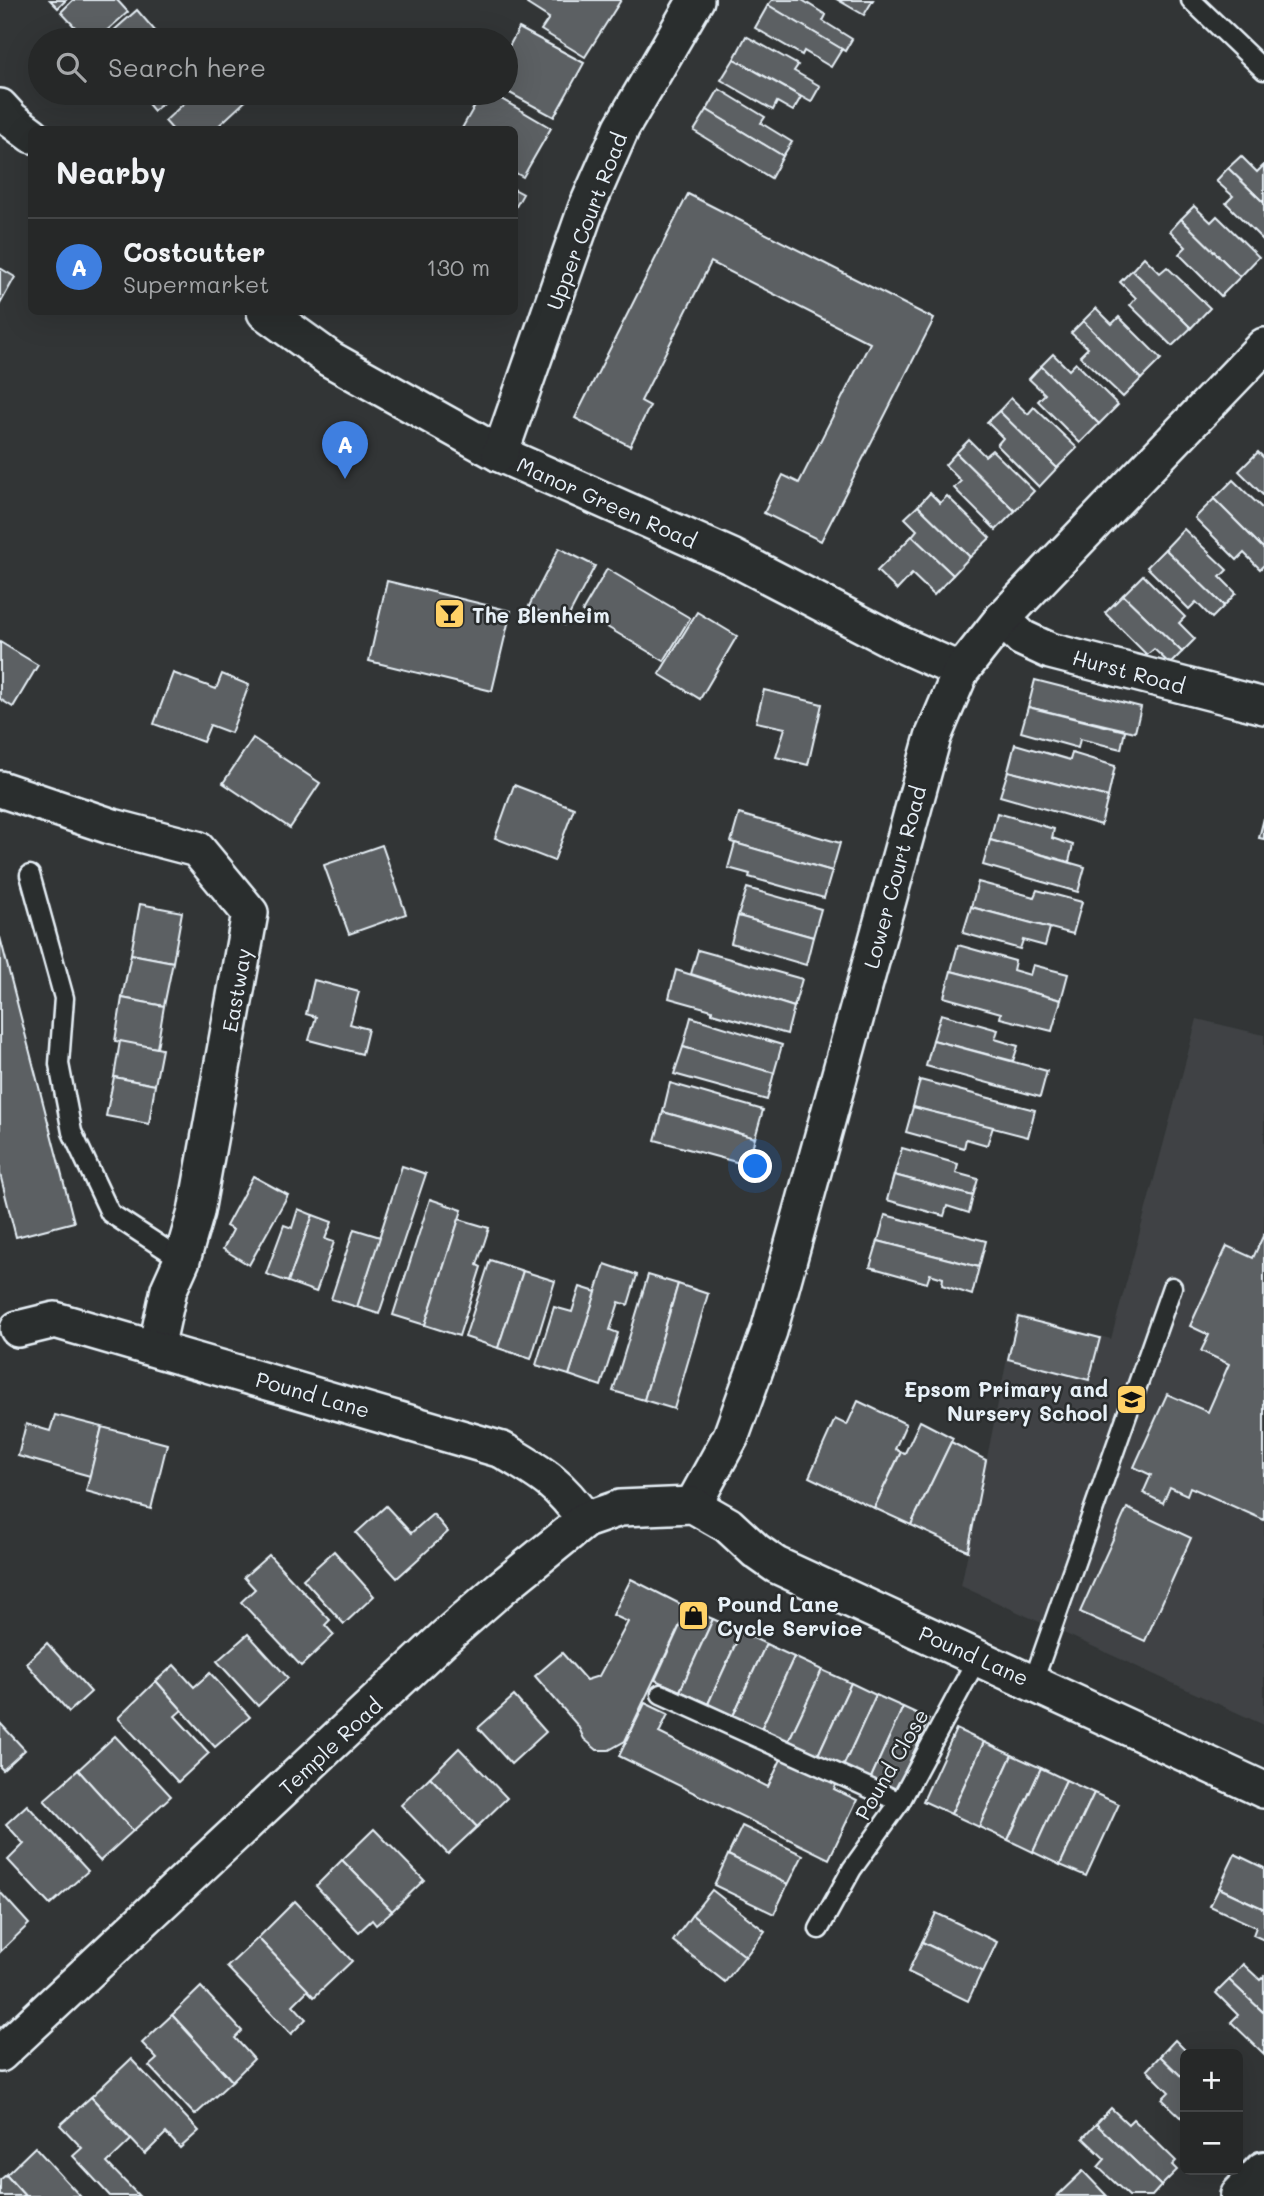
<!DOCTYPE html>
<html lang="en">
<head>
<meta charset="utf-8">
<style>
	:root { --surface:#262828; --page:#2e3030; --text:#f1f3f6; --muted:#a4a6a8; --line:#424445; --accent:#ffd166 }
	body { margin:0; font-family:Mali,sans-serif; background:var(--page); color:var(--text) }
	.controls { position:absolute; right:21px; bottom:21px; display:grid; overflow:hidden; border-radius:10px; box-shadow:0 7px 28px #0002 }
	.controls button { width:63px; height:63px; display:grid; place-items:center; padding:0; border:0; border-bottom:2px solid var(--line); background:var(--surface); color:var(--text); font:35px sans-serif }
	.you { position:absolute; left:756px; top:1167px; width:24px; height:24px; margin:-18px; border:5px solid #fff; border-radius:50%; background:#1a73e8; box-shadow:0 0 0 10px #1a73e833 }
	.badge { display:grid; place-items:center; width:46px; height:46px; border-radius:50%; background:var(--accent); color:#fff; font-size:23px; font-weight:700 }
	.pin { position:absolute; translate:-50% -58px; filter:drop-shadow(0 2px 4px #0008) }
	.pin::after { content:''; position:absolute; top:37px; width:24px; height:21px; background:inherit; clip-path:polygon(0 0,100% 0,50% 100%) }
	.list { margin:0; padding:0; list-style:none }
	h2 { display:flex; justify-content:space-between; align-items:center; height:91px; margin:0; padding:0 28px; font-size:30px }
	h2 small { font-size:23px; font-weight:400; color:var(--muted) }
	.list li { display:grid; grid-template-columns:46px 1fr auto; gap:21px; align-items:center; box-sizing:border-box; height:98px; padding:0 28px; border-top:2px solid var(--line) }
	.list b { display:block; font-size:26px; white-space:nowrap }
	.list p { margin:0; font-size:23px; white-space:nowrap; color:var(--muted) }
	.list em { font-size:23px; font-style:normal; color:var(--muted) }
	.icon { flex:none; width:38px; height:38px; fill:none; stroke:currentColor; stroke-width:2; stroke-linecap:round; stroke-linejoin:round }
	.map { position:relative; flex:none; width:1264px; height:2196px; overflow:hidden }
	.search { position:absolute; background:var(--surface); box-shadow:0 7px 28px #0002; left:28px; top:28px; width:490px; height:77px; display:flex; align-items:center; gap:18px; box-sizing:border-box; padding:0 24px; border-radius:38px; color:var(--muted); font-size:26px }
	.panel { position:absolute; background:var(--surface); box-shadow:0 7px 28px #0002; left:28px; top:126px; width:490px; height:189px; border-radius:10px }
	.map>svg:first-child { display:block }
	.built { fill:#3f4244 }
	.building { fill:#5c6063; stroke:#e8f1f8; stroke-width:2 }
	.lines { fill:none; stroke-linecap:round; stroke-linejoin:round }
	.service-casing { stroke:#e8f1f8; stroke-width:23 }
	.minor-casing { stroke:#e8f1f8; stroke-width:40 }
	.secondary-casing { stroke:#e8f1f8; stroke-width:44 }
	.service { stroke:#2a2d2e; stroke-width:18 }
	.minor { stroke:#2a2d2e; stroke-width:35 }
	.secondary { stroke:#2a2d2e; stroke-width:38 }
	.labels { text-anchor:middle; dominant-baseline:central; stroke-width:5; stroke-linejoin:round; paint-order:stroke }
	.street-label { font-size:21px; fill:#e8f1f8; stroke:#2a2d2e }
	.poi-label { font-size:21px; font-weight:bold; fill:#e8f1f8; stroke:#2a2d2e; text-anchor:start }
</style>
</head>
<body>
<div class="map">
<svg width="1264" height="2196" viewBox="0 0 1264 2196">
	<rect width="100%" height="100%" fill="#323536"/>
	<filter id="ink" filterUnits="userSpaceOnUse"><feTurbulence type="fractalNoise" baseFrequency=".0143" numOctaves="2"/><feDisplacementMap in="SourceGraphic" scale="14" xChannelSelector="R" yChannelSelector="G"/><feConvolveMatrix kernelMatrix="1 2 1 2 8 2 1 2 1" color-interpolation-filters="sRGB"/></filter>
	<g filter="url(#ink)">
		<path class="built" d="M1197,1019L1264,1035V1725L961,1586L1016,1314L1111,1339Z"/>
		<g class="building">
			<path d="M50,0H66L58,8Z"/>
			<path d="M73,0H117L128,12L96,40H87L61,12Z"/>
			<path d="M529,0H621L585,57L541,30L549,18L527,4Z"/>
			<path d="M772,0H802L826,15L823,21L852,39L845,51L768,5Z"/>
			<path d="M838,0H873L864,15Z"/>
			<path d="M768,5L842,49L831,67L804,51L802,55L755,28Z"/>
			<path d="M137,10L163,40H103Z"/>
			<path d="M519,28L584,63L554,117L506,91L512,76L506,72V52Z"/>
			<path d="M746,36L798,65L794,71L820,86L811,102L734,59Z"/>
			<path d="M734,59L801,97L793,111L777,102L773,110L721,80Z"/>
			<path d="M719,89L765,117L761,123L792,142L783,156L707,110Z"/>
			<path d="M139,93H174L154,111Z"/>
			<path d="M195,93H250L252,95L214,130H173L165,121Z"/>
			<path d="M482,93H491L551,128L523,177L514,172V130H461Z"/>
			<path d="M707,110L783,156L771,178L694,131Z"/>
			<path d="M1241,156L1257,172L1264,165V203L1228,168Z"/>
			<path d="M1228,168L1264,203V241L1226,203L1233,196L1216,181Z"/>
			<path d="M514,189L523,194L514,210Z"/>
			<path d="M688,194L934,319L821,541L764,513L783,475L799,483L870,343L711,262L641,401L650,406L630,446L575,418Z"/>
			<path d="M1194,206L1211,222L1217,216L1259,257L1240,277L1181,219Z"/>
			<path d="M1181,219L1240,277L1221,296L1179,254L1186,247L1170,231Z"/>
			<path d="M1144,257L1160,273L1167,267L1210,308L1191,328L1132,270Z"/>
			<path d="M0,268L15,277L0,304Z"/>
			<path d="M1132,270L1191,328L1172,346L1130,305L1136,298L1120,282Z"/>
			<path d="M1096,308L1112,324L1119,317L1161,359L1141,379L1083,321Z"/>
			<path d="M1083,321L1141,379L1123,397L1080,356L1088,348L1071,333Z"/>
			<path d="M1053,354L1069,370L1076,363L1118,405L1099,424L1041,366Z"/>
			<path d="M1041,366L1099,424L1080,443L1038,401L1045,394L1029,379Z"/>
			<path d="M1011,398L1028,414L1034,407L1077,448L1057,468L999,411Z"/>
			<path d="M999,411L1057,468L1039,487L997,445L1003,438L987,422Z"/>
			<path d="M969,440L985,456L992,450L1034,491L1015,511L956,453Z"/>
			<path d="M1258,452L1264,458V496L1239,471Z"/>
			<path d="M956,453L1015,511L996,530L954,488L961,481L945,465Z"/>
			<path d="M1233,480L1264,510V549L1214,499Z"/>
			<path d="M930,493L940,503L947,496L990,538L970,557L918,506Z"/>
			<path d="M1214,499L1264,549V565L1260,569L1244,553L1237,560L1195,518Z"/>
			<path d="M918,506L970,557L953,575L912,536L917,530L905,518Z"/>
			<path d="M1184,529L1227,570L1220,577L1236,593L1224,606L1165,549Z"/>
			<path d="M912,536L953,575L934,595L912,574L897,590L877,571Z"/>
			<path d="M559,548L595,566L564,625L529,606Z"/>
			<path d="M1165,549L1224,606L1212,618L1196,602L1189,609L1147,567Z"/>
			<path d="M607,569L690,618L664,661L582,612Z"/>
			<path d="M1143,575L1185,617L1179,623L1195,639L1182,652L1123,595Z"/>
			<path d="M387,581L511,611L492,691L369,661Z"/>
			<path d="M1123,595L1182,652L1170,664L1154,649L1147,655L1105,613Z"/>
			<path d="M697,612L737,636L700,699L659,674Z"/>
			<path d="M0,642L38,665L13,707L0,699Z"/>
			<path d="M173,673L216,689L222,674L249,685L231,733L210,725L203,742L154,724Z"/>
			<path d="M1035,680L1141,707L1135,732L1028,707Z"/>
			<path d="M764,690L822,704L808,765L776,757L785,728L756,722Z"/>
			<path d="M1028,707L1125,731L1121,749L1080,739L1078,748L1021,732Z"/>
			<path d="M253,738L320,783L290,828L223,783Z"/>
			<path d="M1015,744L1070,760L1072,753L1115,766L1108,797L1008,771Z"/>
			<path d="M1008,771L1108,797L1101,825L1000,796Z"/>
			<path d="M514,785L574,808L554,861L495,838Z"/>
			<path d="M997,813L1054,829L1052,838L1073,845L1069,862L990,840Z"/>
			<path d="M739,814L840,843L832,871L731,842Z"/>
			<path d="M1264,818V839L1259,838Z"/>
			<path d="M990,840L1085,867L1078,892L983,865Z"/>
			<path d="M735,843L832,871L824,898L749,877L750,874L728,868Z"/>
			<path d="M382,845L406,914L349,934L324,865Z"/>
			<path d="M978,882L1034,897L1037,890L1082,902L1073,934L971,907Z"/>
			<path d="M747,888L821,909L813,937L738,916Z"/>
			<path d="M140,904L182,912L173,962L131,954Z"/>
			<path d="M971,907L1050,928L1045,946L1023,940L1020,949L963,933Z"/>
			<path d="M738,916L813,937L806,965L731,943Z"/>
			<path d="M0,937L74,1222L16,1237L0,1174Z"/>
			<path d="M958,945L1015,961L1013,970L1030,975L1033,965L1068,974L1061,1000L951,971Z"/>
			<path d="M698,950L802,979L794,1007L691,974Z"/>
			<path d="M131,954L173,962L164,1006L122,998Z"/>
			<path d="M676,970L794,1007L787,1034L712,1013V1010L669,998Z"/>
			<path d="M951,971L1061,1000L1052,1031L1000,1018L1001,1013L944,997Z"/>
			<path d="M314,980L359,992L350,1024L368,1029L362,1054L309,1040L316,1017L306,1014Z"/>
			<path d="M122,998L164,1006L157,1048L115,1041Z"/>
			<path d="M941,1014L998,1030L995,1039L1018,1046L1013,1061L933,1040Z"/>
			<path d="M691,1017L782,1045L774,1073L683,1047Z"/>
			<path d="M933,1040L1047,1071L1040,1097L926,1066Z"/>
			<path d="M120,1041L162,1049L155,1085L114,1077Z"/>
			<path d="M683,1047L774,1073L767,1100L674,1074Z"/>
			<path d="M114,1077L155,1085L149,1124L106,1116Z"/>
			<path d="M920,1080L1035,1110L1028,1137L913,1107Z"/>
			<path d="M670,1083L763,1110L755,1138L663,1112Z"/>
			<path d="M913,1107L993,1127L987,1145L966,1139L964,1148L906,1132Z"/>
			<path d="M663,1112L755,1138L747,1165L655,1140Z"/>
			<path d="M902,1148L958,1164L956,1173L978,1179L973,1196L894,1175Z"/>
			<path d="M402,1166L426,1174L379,1314L357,1307Z"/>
			<path d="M894,1175L973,1196L969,1213L947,1206L944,1216L887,1200Z"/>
			<path d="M253,1176L288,1195L249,1265L223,1249L233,1230L226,1226Z"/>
			<path d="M430,1199L462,1210L425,1325L393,1315Z"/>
			<path d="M298,1209L313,1215L288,1282L266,1274L284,1225L292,1228Z"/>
			<path d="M313,1215L332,1222L325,1239L334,1242L316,1292L288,1282Z"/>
			<path d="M885,1215L986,1241L979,1267L878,1241Z"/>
			<path d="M459,1219L489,1228L477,1265L481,1267L459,1336L425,1325Z"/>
			<path d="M354,1229L380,1237L357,1307L331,1299Z"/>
			<path d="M1264,1234V1520L1190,1487L1187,1495L1170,1487L1163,1503L1143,1493L1151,1475L1134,1467L1167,1394L1208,1412L1229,1364L1201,1351L1209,1335L1190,1326L1227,1246L1253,1258Z"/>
			<path d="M878,1241L979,1267L972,1295L942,1285L943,1278L930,1274L927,1283L870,1267Z"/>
			<path d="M490,1260L523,1271L498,1348L465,1337Z"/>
			<path d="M605,1264L637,1275L628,1305L619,1302L610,1330L618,1333L601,1386L569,1375Z"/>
			<path d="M523,1271L555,1281L531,1359L498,1348Z"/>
			<path d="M648,1275L678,1284L644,1400L613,1391Z"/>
			<path d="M678,1284L708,1294L674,1409L644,1400Z"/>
			<path d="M580,1287L596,1292L569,1375L536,1365L554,1307L572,1312Z"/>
			<path d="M1018,1317L1100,1338L1089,1380L1008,1359Z"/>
			<path d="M858,1401L906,1424L895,1449L901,1452L874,1508L809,1477L835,1419L847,1425Z"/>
			<path d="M55,1415L102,1427L90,1476L18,1456L26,1424L50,1431Z"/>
			<path d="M920,1421L953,1438L911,1525L874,1508L901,1452L905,1453Z"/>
			<path d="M102,1427L167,1444L151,1509L86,1491Z"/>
			<path d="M951,1442L986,1460L968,1551L911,1525Z"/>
			<path d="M386,1506L411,1533L433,1514L448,1532L397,1578L356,1533Z"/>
			<path d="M1127,1508L1191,1538L1145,1641L1080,1612Z"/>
			<path d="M334,1551L374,1596L344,1624L303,1579Z"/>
			<path d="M269,1555L330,1620L325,1625L334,1635L301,1666L241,1602L255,1589L244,1577Z"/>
			<path d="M631,1579L688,1608L625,1741L609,1750H597L584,1739L578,1726L535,1676L562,1653L586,1680L599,1676L628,1622L613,1615Z"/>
			<path d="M688,1608L713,1619L680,1691L655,1680Z"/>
			<path d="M713,1619L741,1632L708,1704L680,1691Z"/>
			<path d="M741,1632L766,1644L733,1716L708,1704Z"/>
			<path d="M248,1634L288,1678L258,1706L217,1661Z"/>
			<path d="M47,1643L91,1692L69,1712L26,1663Z"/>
			<path d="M766,1644L794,1657L761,1729L733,1716Z"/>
			<path d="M794,1657L822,1670L788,1742L761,1729Z"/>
			<path d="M174,1665L194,1687L210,1673L250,1717L215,1747L156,1681Z"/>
			<path d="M822,1670L851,1683L818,1755L788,1742Z"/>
			<path d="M156,1681L182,1710L175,1716L209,1753L178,1782L118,1718Z"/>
			<path d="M851,1683L876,1695L843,1767L818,1755Z"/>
			<path d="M876,1695L903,1707L870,1780L843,1767Z"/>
			<path d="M514,1696L546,1732L511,1764L478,1728Z"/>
			<path d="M645,1703L668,1714L659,1733L768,1787L782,1757L837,1783L834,1789L857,1800L829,1859L619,1756Z"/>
			<path d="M903,1707L929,1719L896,1791L870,1780Z"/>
			<path d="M0,1723L25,1750L3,1770L0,1767Z"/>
			<path d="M956,1729L984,1742L951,1814L923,1801Z"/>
			<path d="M115,1736L171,1796L133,1831L78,1770Z"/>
			<path d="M984,1742L1012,1755L979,1827L951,1814Z"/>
			<path d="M459,1748L507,1798L477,1827L430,1777Z"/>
			<path d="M1012,1755L1041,1768L1008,1840L979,1827Z"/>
			<path d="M1041,1768L1066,1780L1033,1852L1008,1840Z"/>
			<path d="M78,1770L133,1831L100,1861L44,1800Z"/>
			<path d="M430,1777L477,1827L448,1854L401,1805Z"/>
			<path d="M1066,1780L1094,1793L1060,1865L1033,1852Z"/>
			<path d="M1094,1793L1119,1804L1086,1876L1060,1865Z"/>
			<path d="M27,1805L88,1871L50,1905L8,1860L24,1844L6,1824Z"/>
			<path d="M742,1826L803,1855L788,1885L728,1855Z"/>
			<path d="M374,1829L424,1880L392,1911L342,1860Z"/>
			<path d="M1235,1854L1264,1868V1909L1219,1888Z"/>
			<path d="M728,1855L788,1884L774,1914L714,1885Z"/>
			<path d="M342,1860L392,1911L376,1925L372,1920L359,1932L316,1886Z"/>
			<path d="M1219,1888L1264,1909V1940L1253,1935L1256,1927L1210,1906Z"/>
			<path d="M712,1890L765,1931L745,1957L692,1915Z"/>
			<path d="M0,1892L29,1924L0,1952Z"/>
			<path d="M295,1901L352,1961L314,1997L258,1938Z"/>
			<path d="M936,1913L997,1942L983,1972L922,1942Z"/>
			<path d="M692,1915L745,1956L725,1982L673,1941Z"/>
			<path d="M258,1938L308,1990L293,2005L306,2019L291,2034L227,1967Z"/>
			<path d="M922,1942L982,1971L968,2001L908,1972Z"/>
			<path d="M1243,1964L1260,1980L1264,1976V2013L1229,1980Z"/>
			<path d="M1229,1980L1264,2013V2054L1231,2022L1238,2015L1216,1993Z"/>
			<path d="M201,1987L242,2031L235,2038L254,2059L232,2081L172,2015Z"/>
			<path d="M172,2015L232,2081L195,2115L149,2066L157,2059L142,2043Z"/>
			<path d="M1175,2040L1189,2054H1185V2080L1160,2056Z"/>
			<path d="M1160,2056L1185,2080V2121L1162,2099L1169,2092L1147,2070Z"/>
			<path d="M131,2059L199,2131L180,2148L166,2133L145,2154L91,2097Z"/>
			<path d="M91,2097L131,2140L107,2163L139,2196H110L73,2156L82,2148L60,2125Z"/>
			<path d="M1111,2108L1128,2124L1133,2119L1176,2161L1172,2165L1177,2170L1161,2186L1096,2124Z"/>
			<path d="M1096,2124L1161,2186L1152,2196H1129L1098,2167L1105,2159L1083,2138Z"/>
			<path d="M35,2147L80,2196H25L6,2175Z"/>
			<path d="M1083,2171L1107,2196H1057Z"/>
			<path d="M6,2175L25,2196H0V2180Z"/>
		</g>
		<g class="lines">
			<defs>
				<g id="service">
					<path d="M1191,0L1264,70"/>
					<path d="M30,875L64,998L59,1064L72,1132L110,1213L182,1260"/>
					<path d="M1033,1682L1172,1287"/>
					<path d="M661,1694L900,1802"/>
					<path d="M819,1929L852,1869L900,1802L978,1657"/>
				</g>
				<g id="minor">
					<path d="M0,107L12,120L32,135"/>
					<path d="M265,312L330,359L500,454L732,557L900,644L961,671"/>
					<path d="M500,454L586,209L622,127L696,0"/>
					<path d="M1002,619L1022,638L1050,651L1264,706"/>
					<path d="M0,789L113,827L197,849L250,913L196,1212L182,1260L169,1289L156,1348"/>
					<path d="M18,1329L55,1320L502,1450C541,1473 558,1482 585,1520"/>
					<path d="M693,1505L731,1436L769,1331L933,737L961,671L1002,619L1264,346"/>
					<path d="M0,2054L444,1638L501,1588L585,1520L620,1508L693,1505L728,1525L756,1551L776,1565L1264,1790"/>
				</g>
				<path id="secondary" d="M1240,2196L1264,2171"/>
			</defs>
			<use href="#service" class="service-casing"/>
			<use href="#minor" class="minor-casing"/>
			<use href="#secondary" class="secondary-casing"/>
			<use href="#service" class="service"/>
			<use href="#minor" class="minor"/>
			<use href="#secondary" class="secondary"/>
		</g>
	</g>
	<defs>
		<symbol id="bar-square" viewBox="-11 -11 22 22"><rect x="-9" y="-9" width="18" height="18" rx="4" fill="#ffd166" stroke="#2a2d2e"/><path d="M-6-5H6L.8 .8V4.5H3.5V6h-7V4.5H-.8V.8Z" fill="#111"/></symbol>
		<symbol id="school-square" viewBox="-11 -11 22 22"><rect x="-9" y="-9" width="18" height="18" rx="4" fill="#ffd166" stroke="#2a2d2e"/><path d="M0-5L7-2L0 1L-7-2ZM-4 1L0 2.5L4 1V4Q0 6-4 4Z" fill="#111"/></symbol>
		<symbol id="shop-square" viewBox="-11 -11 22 22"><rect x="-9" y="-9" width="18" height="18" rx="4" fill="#ffd166" stroke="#2a2d2e"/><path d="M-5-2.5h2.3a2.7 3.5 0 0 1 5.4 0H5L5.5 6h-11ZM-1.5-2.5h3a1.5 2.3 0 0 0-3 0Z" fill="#111"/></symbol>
	</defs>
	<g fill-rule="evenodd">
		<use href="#bar-square" x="432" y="596" width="35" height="35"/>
		<use href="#school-square" x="1114" y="1382" width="35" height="35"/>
		<use href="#shop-square" x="676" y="1598" width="35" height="35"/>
	</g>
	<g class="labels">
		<g class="street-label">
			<text transform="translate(586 221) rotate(-69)">Upper Court Road</text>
			<text transform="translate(607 502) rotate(24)">Manor Green Road</text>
			<text transform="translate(1129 671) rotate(15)">Hurst Road</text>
			<text transform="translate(894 877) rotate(-75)">Lower Court Road</text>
			<text transform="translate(236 990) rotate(-80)">Eastway</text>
			<text transform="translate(313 1394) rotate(16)">Pound Lane</text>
			<text transform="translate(974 1655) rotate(24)">Pound Lane</text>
			<text transform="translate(330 1746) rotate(-43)">Temple Road</text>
			<text transform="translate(891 1764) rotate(-60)">Pound Close</text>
		</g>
		<g class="poi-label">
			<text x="472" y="614">The Blenheim</text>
			<text x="1108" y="1388" text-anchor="end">Epsom Primary and<tspan x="1108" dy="24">Nursery School</tspan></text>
			<text x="717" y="1603">Pound Lane<tspan x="717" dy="24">Cycle Service</tspan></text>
		</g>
	</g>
</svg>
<div class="controls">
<button>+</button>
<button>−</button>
</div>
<div class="you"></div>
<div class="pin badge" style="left:345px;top:479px;background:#3f7fe0">A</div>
<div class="search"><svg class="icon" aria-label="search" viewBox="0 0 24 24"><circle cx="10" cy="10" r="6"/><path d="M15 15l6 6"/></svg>Search here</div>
<section class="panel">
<h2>Nearby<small></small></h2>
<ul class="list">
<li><span class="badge" style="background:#3f7fe0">A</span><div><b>Costcutter</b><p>Supermarket</p></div><em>130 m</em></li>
</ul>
</section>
</div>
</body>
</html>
